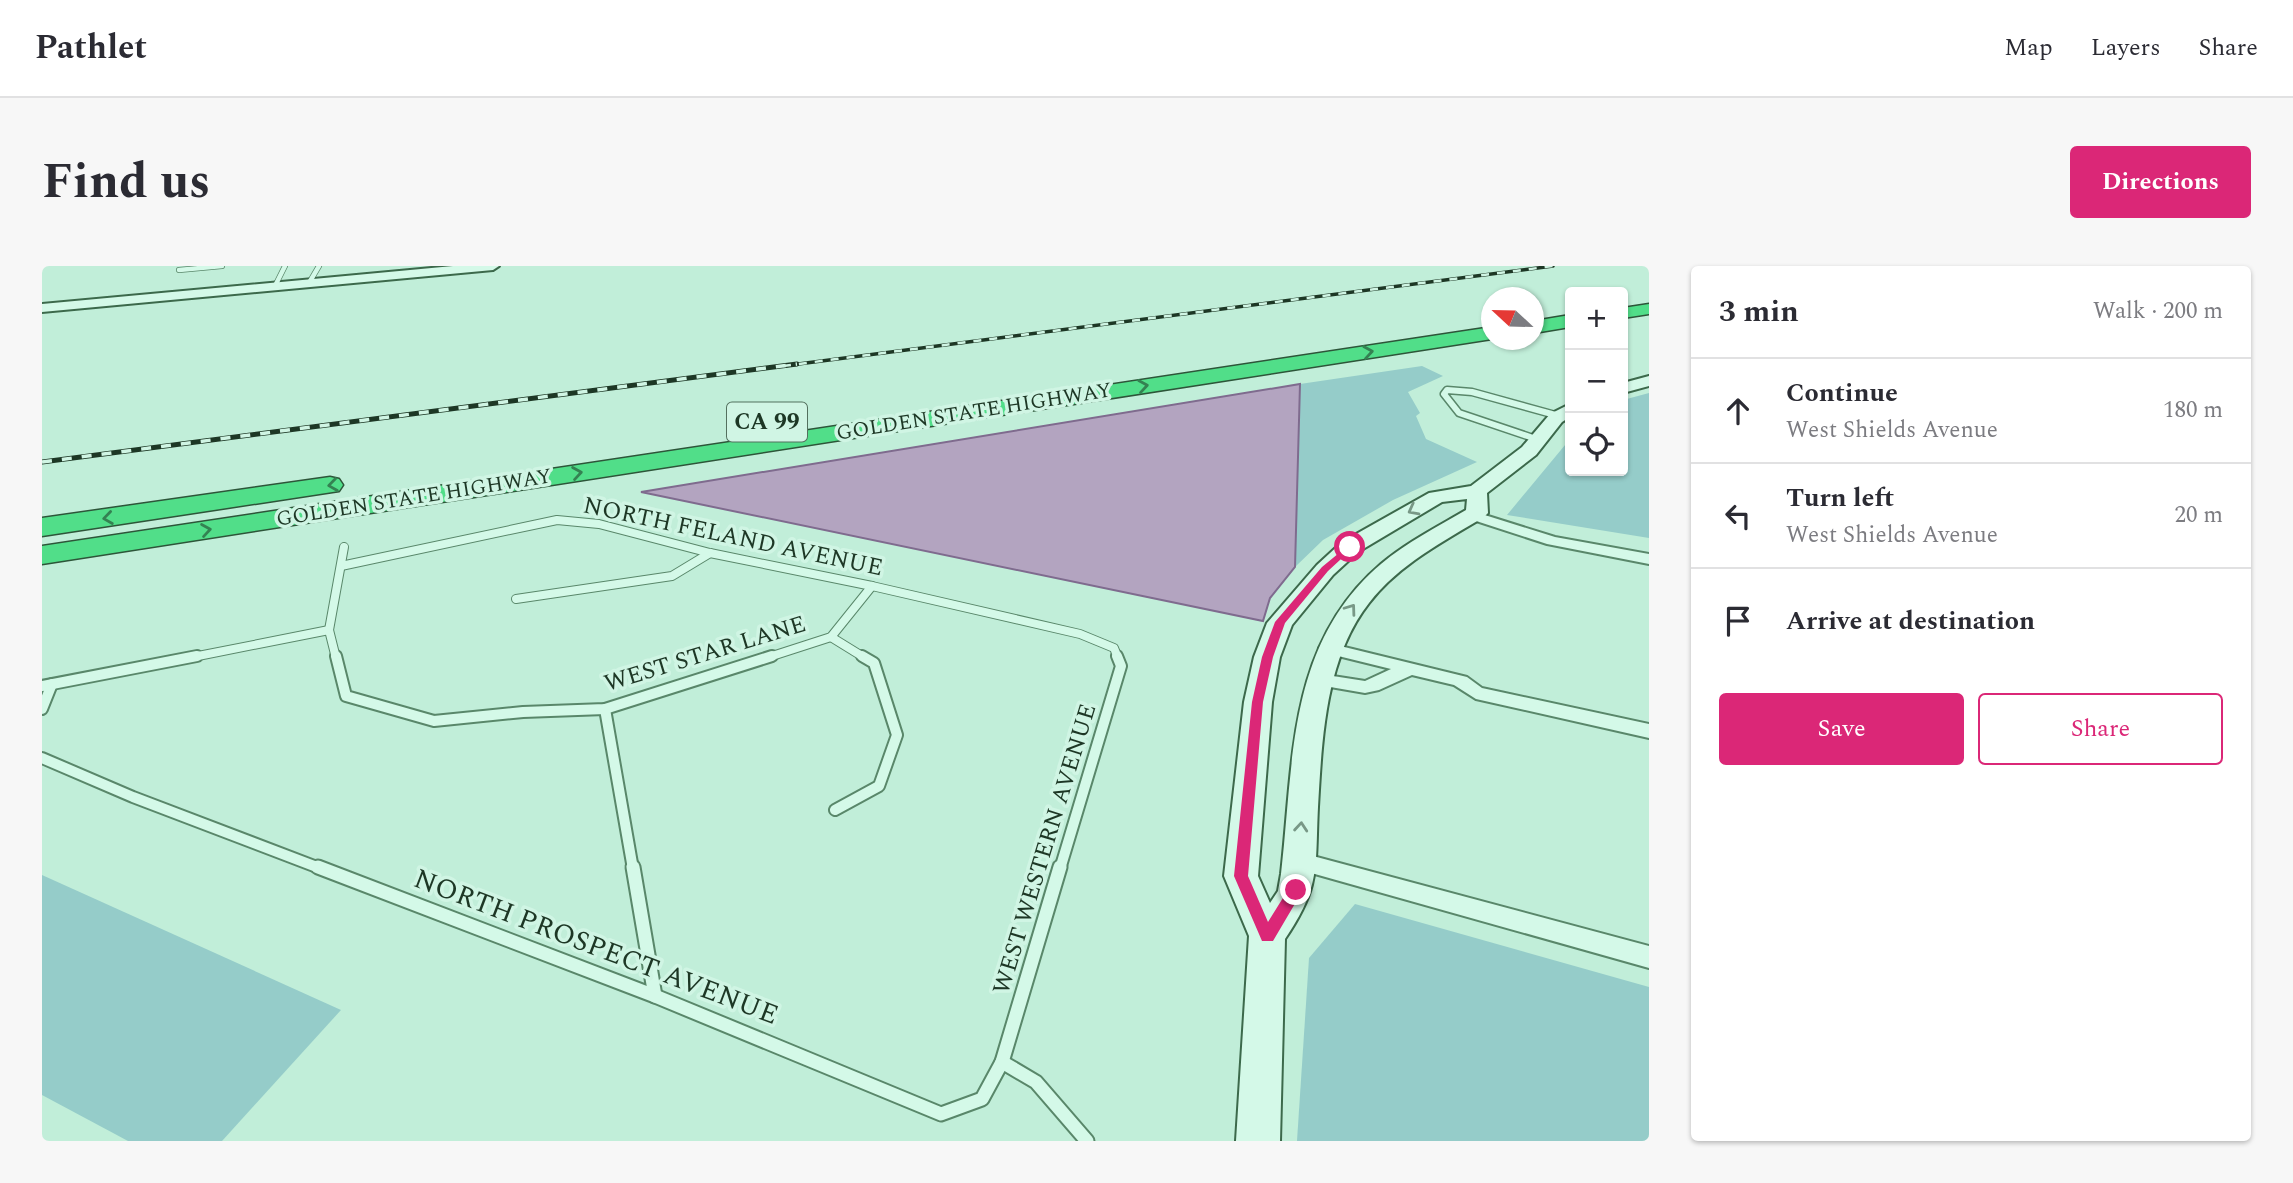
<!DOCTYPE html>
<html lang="en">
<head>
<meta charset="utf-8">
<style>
	:root { --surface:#fff; --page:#f7f7f7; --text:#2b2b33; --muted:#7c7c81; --line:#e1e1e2; --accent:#db2777 }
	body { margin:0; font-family:Spectral,serif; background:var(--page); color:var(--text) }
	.controls { position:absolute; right:21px; top:21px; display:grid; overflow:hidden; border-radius:7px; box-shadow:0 2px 5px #0004 }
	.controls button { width:63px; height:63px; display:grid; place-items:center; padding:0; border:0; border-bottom:2px solid var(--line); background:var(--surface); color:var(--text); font:35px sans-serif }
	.compass { position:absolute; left:1439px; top:21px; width:63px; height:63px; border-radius:50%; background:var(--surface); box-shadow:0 2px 5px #0004; rotate:292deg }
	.stop { position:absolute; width:21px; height:21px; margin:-16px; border:5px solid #db2777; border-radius:50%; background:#fff }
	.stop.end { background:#db2777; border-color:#fff; box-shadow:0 2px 7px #0008 }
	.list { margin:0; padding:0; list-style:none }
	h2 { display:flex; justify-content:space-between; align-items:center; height:91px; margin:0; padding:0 28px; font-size:30px }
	h2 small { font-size:23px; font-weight:400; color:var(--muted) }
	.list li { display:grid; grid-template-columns:46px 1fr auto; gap:21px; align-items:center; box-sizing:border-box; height:105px; padding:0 28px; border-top:2px solid var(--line) }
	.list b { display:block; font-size:26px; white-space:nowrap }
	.list p { margin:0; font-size:23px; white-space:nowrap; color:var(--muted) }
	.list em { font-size:23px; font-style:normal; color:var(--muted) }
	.actions { display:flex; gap:14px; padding:21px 28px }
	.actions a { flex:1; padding:16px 0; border:2px solid var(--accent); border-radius:7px; text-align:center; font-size:24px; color:var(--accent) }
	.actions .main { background:var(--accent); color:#fff }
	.icon { flex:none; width:38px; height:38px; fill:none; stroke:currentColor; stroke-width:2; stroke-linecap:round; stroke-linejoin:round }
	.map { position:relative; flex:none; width:1607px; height:875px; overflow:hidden; border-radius:7px }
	header { display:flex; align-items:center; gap:42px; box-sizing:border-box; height:98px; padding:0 35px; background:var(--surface); border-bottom:2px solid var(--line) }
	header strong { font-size:33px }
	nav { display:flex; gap:38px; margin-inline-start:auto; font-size:24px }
	.intro { display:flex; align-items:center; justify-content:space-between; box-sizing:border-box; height:168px; padding:0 42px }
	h1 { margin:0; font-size:49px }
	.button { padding:18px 32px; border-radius:7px; background:var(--accent); color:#fff; font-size:24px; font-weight:700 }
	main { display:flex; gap:42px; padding:0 42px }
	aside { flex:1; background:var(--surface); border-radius:7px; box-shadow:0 2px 5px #0004 }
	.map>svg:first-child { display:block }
	.green { fill:#95ccc9 }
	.water { fill:#b3a4c0; stroke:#7f6b8e; stroke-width:2 }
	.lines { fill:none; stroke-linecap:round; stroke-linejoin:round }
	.lane-far4-casing { stroke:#59876a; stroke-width:6 }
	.lane-far3-casing { stroke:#59876a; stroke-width:9 }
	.lane-far2-casing { stroke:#59876a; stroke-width:10 }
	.lane-far1-casing { stroke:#59876a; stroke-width:14 }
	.lane-casing { stroke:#59876a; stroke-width:17 }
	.street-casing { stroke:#59876a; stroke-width:4 }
	.secondary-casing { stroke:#3c694b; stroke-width:4 }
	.highway-casing { stroke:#2d5539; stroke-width:3 }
	.lane-far4 { stroke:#d4f9e8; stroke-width:4.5 }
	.lane-far3 { stroke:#d4f9e8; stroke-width:6 }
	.lane-far2 { stroke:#d4f9e8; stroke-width:8 }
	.lane-far1 { stroke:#d4f9e8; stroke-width:10 }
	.lane { stroke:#d4f9e8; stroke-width:13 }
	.street { fill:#d4f9e8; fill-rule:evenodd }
	.secondary { fill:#d4f9e8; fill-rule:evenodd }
	.highway { fill:#51de89; fill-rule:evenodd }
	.rail-far1-casing { stroke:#1d3725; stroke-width:3.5 }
	.rail-casing { stroke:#1d3725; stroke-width:5 }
	.rail-far1 { stroke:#d0f5e4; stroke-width:2.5; stroke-dasharray:8; stroke-linecap:butt }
	.rail { stroke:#d0f5e4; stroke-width:3.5; stroke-dasharray:10; stroke-linecap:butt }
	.oneway { stroke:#348252 }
	.oneway2 { stroke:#789886 }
	.route { fill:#db2777 }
	.labels { text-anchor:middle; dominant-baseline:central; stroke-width:7; stroke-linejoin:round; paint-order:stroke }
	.far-street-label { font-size:21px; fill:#1d3725; stroke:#d0f5e4 }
	.shield { fill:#d0f5e4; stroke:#53705e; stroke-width:2 }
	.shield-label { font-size:23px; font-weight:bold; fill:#1d3725 }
	.street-label { font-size:24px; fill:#1d3725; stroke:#d0f5e4 }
	.near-street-label { font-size:28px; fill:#1d3725; stroke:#d0f5e4 }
</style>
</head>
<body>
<header>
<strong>Pathlet</strong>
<nav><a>Map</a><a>Layers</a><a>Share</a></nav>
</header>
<div class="intro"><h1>Find us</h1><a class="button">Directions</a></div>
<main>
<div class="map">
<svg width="1607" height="875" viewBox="0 0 1607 875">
	<rect width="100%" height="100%" fill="#c1eed9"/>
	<g class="green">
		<path d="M1380,100L1401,110L1366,126L1378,147L1374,150L1384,173L1435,196L1351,234L1281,274L1253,301L1258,118Z"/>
		<path d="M1607,127V272L1465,249L1528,173V205H1581V134Z"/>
		<path d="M0,609L299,744L180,875H86L0,829Z"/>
		<path d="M1313,638L1607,721V875H1255L1267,692Z"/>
	</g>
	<path class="water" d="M1258,118L1253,301L1228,332L1221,355L599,226Z"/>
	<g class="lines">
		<defs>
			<g id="lane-far4">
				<path d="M137,4L180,0"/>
				<path d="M267,17L277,0"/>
				<path d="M233,20L243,0"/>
			</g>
			<path id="lane-far3" d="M1497,174L1417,147L1402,128L1405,124L1430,126L1517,150"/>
			<g id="lane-far2">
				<path d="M299,300L515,254L557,258L668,287L830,320L1038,368L1072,382L1076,392"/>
				<path d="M474,333L630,310L668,287"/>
				<path d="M789,371L823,392"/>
				<path d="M146,392L287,364"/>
				<path d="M294,392L287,364L302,281"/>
				<path d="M724,392L789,371L830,320"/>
			</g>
			<g id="lane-far1">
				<path d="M294,390L304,430L392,455L481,446L563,443L730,390"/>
				<path d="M0,420L155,390"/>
				<path d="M0,443L10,418"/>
				<path d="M563,443L591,603"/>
				<path d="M0,492L91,531L280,603"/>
				<path d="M793,544L837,520L855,469L832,397L820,390"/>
				<path d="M1018,603L1079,400L1075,390"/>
			</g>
			<g id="lane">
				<path d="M276,601L613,730L899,848L940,833L960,796L1018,601"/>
				<path d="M591,601L613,730"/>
				<path d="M960,796L994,816L1045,875"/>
			</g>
			<g id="street">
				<path d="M1430,245L1513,271L1607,288V298L1505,278L1425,252L1423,249Z"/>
				<path d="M1286,377L1425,411L1440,422L1607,458V472L1434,433L1412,419L1370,409L1337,424L1323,427L1271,418L1269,414L1271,410L1278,408L1323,415L1349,403L1280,386L1277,382Z"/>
				<path d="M1256,586L1607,680V702L1248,601L1244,595L1248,589Z"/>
			</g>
			<g id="secondary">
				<path d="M411,0H457L451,4L0,46V38Z"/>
				<path d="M1607,110V120L1581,127V117Z"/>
				<path d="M1528,138V151L1520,156L1494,189L1445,227L1446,247L1442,251C1402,275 1356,299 1327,337C1283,393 1280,473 1276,541C1273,602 1279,620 1243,673L1238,875H1194L1207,670L1182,610L1202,436L1212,391L1225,357L1275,299L1300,276L1387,227L1429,220L1480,181L1508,148ZM1425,233L1424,244C1395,261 1365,276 1339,298C1245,378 1252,495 1239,608L1236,625L1228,637L1216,610L1230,436L1238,391L1250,359L1291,309L1316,286L1400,236Z"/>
			</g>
			<g id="highway">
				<path d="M1607,38V48L1581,52V42Z"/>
				<path d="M1528,49V61L1492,67V55Z"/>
				<path d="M1450,61V73L0,298V280Z"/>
				<path d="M288,211L297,213L301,219L297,225L0,270V252Z"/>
			</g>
		</defs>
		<use href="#lane-far4" class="lane-far4-casing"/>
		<use href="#lane-far3" class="lane-far3-casing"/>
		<use href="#lane-far2" class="lane-far2-casing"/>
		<use href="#lane-far1" class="lane-far1-casing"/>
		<use href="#lane" class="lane-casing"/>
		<use href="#street" class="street-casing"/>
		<use href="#secondary" class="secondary-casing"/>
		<use href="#highway" class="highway-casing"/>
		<use href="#lane-far4" class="lane-far4"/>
		<use href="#lane-far3" class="lane-far3"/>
		<use href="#lane-far2" class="lane-far2"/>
		<use href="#lane-far1" class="lane-far1"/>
		<use href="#lane" class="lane"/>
		<use href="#street" class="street"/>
		<use href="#secondary" class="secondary"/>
		<use href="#highway" class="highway"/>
		<defs>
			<path id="rail-far1" d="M741,100L1511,0"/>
			<path id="rail" d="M0,196L755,98"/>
		</defs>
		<use href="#rail-far1" class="rail-far1-casing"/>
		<use href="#rail" class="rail-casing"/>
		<use href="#rail-far1" class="rail-far1"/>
		<use href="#rail" class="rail"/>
	</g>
	<defs><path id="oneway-chevron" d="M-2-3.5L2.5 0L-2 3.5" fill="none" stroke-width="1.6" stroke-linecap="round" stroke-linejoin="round" transform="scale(1.75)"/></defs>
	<g class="oneway">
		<use href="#oneway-chevron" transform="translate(1326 86) rotate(-9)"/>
		<use href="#oneway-chevron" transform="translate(1101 120) rotate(-9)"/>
		<use href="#oneway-chevron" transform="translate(535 207) rotate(-9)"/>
		<use href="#oneway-chevron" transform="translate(291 219) rotate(172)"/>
		<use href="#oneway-chevron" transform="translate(66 252) rotate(172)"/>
		<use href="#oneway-chevron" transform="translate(164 264) rotate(-9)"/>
	</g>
	<g class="oneway2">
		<use href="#oneway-chevron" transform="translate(1371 244) rotate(152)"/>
		<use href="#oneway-chevron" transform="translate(1309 343) rotate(-54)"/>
		<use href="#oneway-chevron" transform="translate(1259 561) rotate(-85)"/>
	</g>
	<path class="route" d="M1308,278L1312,281L1311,282L1286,305L1243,357L1231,391L1221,436L1206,610L1226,656L1249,619H1259L1261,624L1231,675H1220L1192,610L1210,436L1220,391L1233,356L1280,301Z"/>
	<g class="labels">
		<g class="far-street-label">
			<text transform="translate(932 146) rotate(-9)">GOLDEN STATE HIGHWAY</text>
			<text transform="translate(372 232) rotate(-9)">GOLDEN STATE HIGHWAY</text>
		</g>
		<rect class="shield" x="685" y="136.5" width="80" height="39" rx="5"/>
		<g class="shield-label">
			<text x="725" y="156">CA 99</text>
		</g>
		<g class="street-label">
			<text transform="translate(691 271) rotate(12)">NORTH FELAND AVENUE</text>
			<text transform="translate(663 388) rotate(-17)">WEST STAR LANE</text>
			<text transform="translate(1003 583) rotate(-73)">WEST WESTERN AVENUE</text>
		</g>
		<g class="near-street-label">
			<text transform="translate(554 681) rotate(21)">NORTH PROSPECT AVENUE</text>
		</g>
	</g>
</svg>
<div class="controls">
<button>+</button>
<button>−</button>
<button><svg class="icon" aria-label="locate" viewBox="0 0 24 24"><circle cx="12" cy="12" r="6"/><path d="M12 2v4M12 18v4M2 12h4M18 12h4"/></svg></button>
</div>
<svg class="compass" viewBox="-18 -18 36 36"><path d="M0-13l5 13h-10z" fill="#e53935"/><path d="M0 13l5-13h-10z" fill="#7c7c81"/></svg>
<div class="stop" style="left:1308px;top:281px"></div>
<div class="stop end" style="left:1254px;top:624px"></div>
</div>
<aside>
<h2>3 min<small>Walk · 200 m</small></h2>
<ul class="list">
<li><svg class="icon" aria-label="ahead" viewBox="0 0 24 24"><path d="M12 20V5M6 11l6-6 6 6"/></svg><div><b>Continue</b><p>West Shields Avenue</p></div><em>180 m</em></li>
<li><svg class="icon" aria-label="left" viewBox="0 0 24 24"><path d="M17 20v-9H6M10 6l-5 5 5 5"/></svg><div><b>Turn left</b><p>West Shields Avenue</p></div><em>20 m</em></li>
<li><svg class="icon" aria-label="arrive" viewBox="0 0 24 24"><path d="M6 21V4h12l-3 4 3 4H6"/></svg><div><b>Arrive at destination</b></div></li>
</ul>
<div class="actions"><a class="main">Save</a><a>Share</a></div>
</aside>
</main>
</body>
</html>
